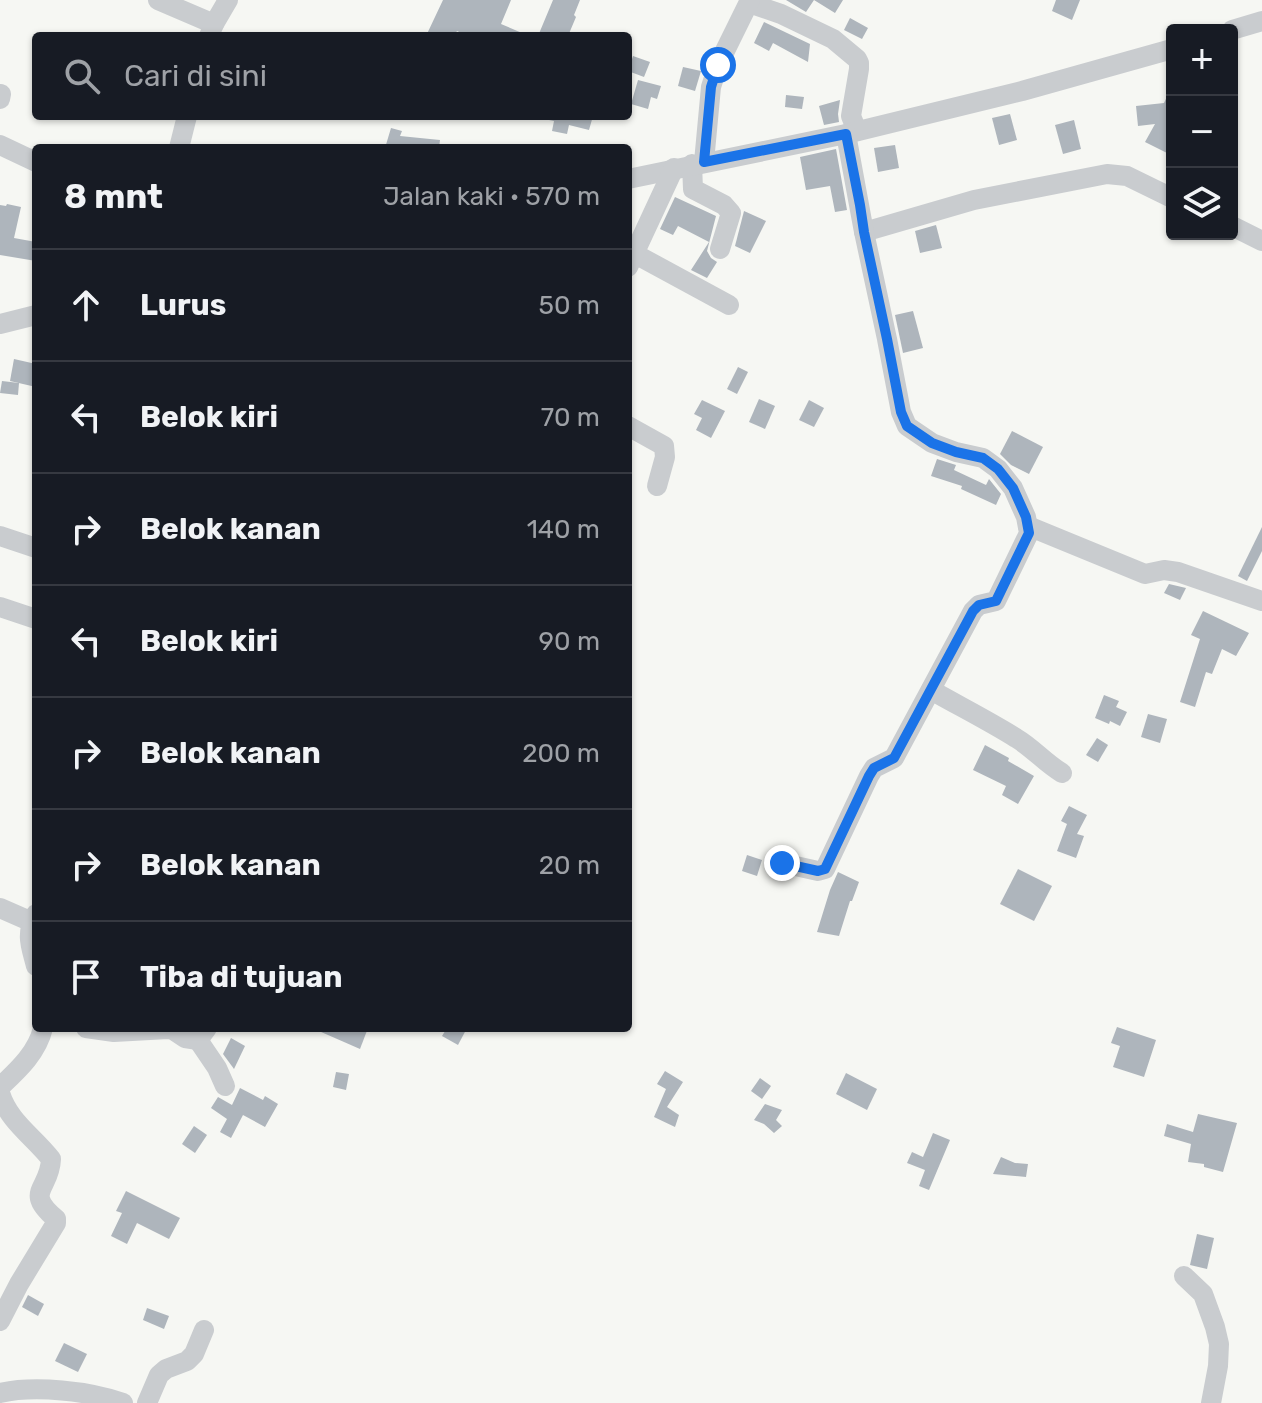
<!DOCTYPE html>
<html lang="id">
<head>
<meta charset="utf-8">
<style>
	:root { --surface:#171b24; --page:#242831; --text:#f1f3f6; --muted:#9ea1a6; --line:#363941 }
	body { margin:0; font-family:Rubik,sans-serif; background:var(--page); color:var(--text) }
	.controls { position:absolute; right:24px; top:24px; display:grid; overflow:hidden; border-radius:8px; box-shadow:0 2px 6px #0004 }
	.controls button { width:72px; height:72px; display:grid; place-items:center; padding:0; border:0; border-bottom:2px solid var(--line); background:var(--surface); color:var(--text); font:40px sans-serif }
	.stop { position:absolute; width:24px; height:24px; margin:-18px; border:6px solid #1a73e8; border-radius:50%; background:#fff }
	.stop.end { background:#1a73e8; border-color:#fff; box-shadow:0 2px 8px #0008 }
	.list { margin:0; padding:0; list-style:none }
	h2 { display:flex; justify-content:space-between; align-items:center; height:104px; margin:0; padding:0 32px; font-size:34px }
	h2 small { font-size:26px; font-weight:400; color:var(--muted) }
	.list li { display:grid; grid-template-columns:52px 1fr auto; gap:24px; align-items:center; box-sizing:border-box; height:112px; padding:0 32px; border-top:2px solid var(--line) }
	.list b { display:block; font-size:30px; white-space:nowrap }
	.list em { font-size:26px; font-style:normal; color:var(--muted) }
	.icon { flex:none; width:44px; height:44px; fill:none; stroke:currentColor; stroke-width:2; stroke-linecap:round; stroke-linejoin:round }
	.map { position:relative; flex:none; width:1262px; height:1403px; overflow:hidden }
	.search { position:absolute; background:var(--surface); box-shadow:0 2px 6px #0004; left:32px; top:32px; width:600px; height:88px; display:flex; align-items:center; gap:20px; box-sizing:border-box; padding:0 28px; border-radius:8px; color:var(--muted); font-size:30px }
	.panel { position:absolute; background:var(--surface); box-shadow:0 2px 6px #0004; left:32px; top:144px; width:600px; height:888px; border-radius:8px }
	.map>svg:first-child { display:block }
	.building { fill:#aeb5bc }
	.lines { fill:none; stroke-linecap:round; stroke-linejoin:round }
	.minor { stroke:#c9cccf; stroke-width:20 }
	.route { stroke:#1a73e8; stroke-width:10 }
</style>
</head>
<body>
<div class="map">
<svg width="1262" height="1403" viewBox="0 0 1262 1403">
	<rect width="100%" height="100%" fill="#f6f7f3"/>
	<g class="building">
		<path d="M443,0H511L501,24L529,36H468L457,31L454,36H426Z"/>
		<path d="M553,0H580L574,15L576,17L568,36H538Z"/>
		<path d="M786,0H843L835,13L814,0L806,12Z"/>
		<path d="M1056,0H1080L1072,20L1052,11Z"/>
		<path d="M850,18L868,28L862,39L844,30Z"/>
		<path d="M764,22L810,44L808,62L773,43L769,51L754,43Z"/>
		<path d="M633,56L650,62L644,77L628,71Z"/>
		<path d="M683,67L701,71L695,91L678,86Z"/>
		<path d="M638,80L661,86L657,99L651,97L648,109L631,104Z"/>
		<path d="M1172,86V144L1167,153L1145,142L1155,124L1138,126L1136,106L1164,103Z"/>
		<path d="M786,95L804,97L802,109L785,107Z"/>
		<path d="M840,100L838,114L839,122L824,125L819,106Z"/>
		<path d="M1010,114L1017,140L999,145L992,118Z"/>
		<path d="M549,116H593L589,130L569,125L567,134L552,131L554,121L549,120Z"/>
		<path d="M1074,120L1081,149L1063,154L1055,125Z"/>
		<path d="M391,128L402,131L400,136L440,140L439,148H385Z"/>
		<path d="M895,145L899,168L878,172L874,148Z"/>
		<path d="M836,149L847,210L835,212L830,186L806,190L800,157Z"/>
		<path d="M675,197L716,216L707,251L711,258L717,262L707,278L691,270L709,242L678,226L673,235L660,229Z"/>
		<path d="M7,204L21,207L14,238L36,242V261L0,255V205L6,206Z"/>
		<path d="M744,211L766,221L750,253L735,246Z"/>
		<path d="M936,225L942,248L920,253L915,231Z"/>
		<path d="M913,311L923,348L903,353L895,315Z"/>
		<path d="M14,359L36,364V387L10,381Z"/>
		<path d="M738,367L748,372L737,394L727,389Z"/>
		<path d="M2,381L19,383L18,395L0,393Z"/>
		<path d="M759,399L775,406L765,429L749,422Z"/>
		<path d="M702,400L725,411L711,438L696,430L702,418L694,414Z"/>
		<path d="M809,400L824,408L814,427L799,420Z"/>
		<path d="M1012,431L1043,447L1029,474L1011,465L1000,454Z"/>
		<path d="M937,459L956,465L954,470L986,485L989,479L1001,494L996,505L961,489L962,486L931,476Z"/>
		<path d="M1262,527V551L1247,581L1238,576Z"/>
		<path d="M1169,584L1186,588L1180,600L1164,593Z"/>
		<path d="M1203,611L1249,633L1236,656L1222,649L1212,674L1206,672L1195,707L1180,702L1200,639L1191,635Z"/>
		<path d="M1104,695L1119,701L1116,707L1127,712L1120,726L1110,721L1109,724L1095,718Z"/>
		<path d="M1148,714L1167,719L1160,743L1141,737Z"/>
		<path d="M1097,738L1108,745L1098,762L1086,755Z"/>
		<path d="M985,745L1009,758L1008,761L1034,776L1018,804L1002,795L1006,786L973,770Z"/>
		<path d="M1069,806L1087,815L1077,834L1084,836L1076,858L1057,851L1067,824L1061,821Z"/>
		<path d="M747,855L762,860L757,876L742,871Z"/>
		<path d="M1018,869L1052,886L1034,921L1000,904Z"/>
		<path d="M838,872L859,882L852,901H850L839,936L817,932L830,890Z"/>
		<path d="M1117,1027L1156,1040L1144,1077L1113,1067L1120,1046L1111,1043Z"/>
		<path d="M312,1028H368L360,1049Z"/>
		<path d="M447,1028H467L458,1045L442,1036Z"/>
		<path d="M231,1038L245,1046L234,1069L223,1054Z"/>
		<path d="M665,1071L683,1082L667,1107L679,1115L675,1127L654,1117L666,1089L657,1084Z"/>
		<path d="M336,1072L349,1074L346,1090L333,1087Z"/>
		<path d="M846,1073L877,1089L867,1110L836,1094Z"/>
		<path d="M760,1078L771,1086L762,1099L751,1091Z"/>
		<path d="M240,1088L263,1100L265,1096L278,1104L265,1127L243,1115L231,1138L220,1132L227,1119L211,1108L218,1097L232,1105Z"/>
		<path d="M765,1104L782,1110L776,1120L782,1126L774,1133L764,1124L754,1120Z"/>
		<path d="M1198,1114L1237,1123L1223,1172L1204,1167V1164L1188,1162L1191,1144L1164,1136L1167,1124L1193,1132Z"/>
		<path d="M194,1126L207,1135L195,1153L182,1144Z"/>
		<path d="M933,1133L950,1140L929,1190L919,1186L925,1170L907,1163L912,1152L923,1157Z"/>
		<path d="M1001,1157L1015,1163L1028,1164L1026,1177L993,1174Z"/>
		<path d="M126,1191L180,1218L169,1239L137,1223L127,1244L111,1236L122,1213L116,1211Z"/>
		<path d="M1197,1234L1214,1238L1207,1269L1190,1265Z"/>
		<path d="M28,1295L44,1304L38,1316L22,1307Z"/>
		<path d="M147,1308L169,1316L164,1329L143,1320Z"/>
		<path d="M64,1343L87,1354L78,1372L55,1361Z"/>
	</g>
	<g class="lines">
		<g class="minor">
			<path d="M158,0L214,24"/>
			<path d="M749,3L781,14L833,39L857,59L859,63V69L851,116L857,131"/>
			<path d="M1232,30L1262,21"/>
			<path d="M209,36L214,24L228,0"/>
			<path d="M0,99L1,94"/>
			<path d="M0,145L36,162"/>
			<path d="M179,148L187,116"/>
			<path d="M704,162L711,87L718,65L750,0"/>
			<path d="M692,164L693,189L724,205L731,213L720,249"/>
			<path d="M628,179L846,134L1022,91L1172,49"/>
			<path d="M1232,226L1262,241"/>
			<path d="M864,232L974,200L1107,174L1127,176L1172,198"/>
			<path d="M635,254L729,305"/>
			<path d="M628,267L674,168"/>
			<path d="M0,324L36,315"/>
			<path d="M628,426L664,446L665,457L657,486"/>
			<path d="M1028,526L1145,574L1164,570L1178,572L1262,601"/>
			<path d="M0,536L36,548"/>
			<path d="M0,607L36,619"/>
			<path d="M931,690C959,706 989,721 1016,738C1033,748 1044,762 1062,773"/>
			<path d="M782,863L818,871L825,869L869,776L874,768L894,758L973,611L979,605L996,601L1029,533L1026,517L1013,488L998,469L983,458L956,452L932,443L907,426L901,412L887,339L864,232L846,134"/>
			<path d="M0,908L32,922"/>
			<path d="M36,914C25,935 31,946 36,966"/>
			<path d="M86,1028L114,1032L168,1029L173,1030L185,1038L198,1040L207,1028"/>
			<path d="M198,1040L217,1068L225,1086"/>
			<path d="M0,1087C18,1070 37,1053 43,1028"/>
			<path d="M0,1093C9,1122 33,1136 51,1159C50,1190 23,1191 56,1219V1223L19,1284L0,1321"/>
			<path d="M1184,1276L1203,1294L1215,1327L1219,1344L1218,1366L1211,1403"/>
			<path d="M0,1393C35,1385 89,1391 123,1403"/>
			<path d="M147,1403L159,1375L166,1369L187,1361L194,1354L204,1330"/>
		</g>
	</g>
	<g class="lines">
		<path class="route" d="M718,65L711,87L704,162L846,134L860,205L864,232L887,339L901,412L907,426L932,443L956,452L983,458L998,469L1013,488L1026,517L1029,533L996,601L979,605L973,611L894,758L874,768L869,776L825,869L818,871L782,863"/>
	</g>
</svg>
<div class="controls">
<button>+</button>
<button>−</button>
<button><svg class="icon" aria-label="layers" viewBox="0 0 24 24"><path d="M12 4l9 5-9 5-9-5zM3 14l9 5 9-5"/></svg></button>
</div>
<div class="stop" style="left:718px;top:65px"></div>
<div class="stop end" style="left:782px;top:863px"></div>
<div class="search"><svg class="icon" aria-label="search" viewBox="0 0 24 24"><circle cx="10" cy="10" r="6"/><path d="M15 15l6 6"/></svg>Cari di sini</div>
<section class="panel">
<h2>8 mnt<small>Jalan kaki · 570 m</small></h2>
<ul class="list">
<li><svg class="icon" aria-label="ahead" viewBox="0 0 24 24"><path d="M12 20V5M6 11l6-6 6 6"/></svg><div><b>Lurus</b></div><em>50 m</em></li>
<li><svg class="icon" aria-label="left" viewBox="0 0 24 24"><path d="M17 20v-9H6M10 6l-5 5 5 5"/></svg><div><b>Belok kiri</b></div><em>70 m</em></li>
<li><svg class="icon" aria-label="right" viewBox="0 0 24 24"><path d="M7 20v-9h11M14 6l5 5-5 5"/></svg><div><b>Belok kanan</b></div><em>140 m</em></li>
<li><svg class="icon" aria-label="left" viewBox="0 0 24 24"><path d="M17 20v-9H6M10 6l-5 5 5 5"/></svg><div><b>Belok kiri</b></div><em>90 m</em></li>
<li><svg class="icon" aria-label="right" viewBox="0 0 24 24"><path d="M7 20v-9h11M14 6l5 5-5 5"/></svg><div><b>Belok kanan</b></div><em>200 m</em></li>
<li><svg class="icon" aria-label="right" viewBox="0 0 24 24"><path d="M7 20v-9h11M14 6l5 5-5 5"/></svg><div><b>Belok kanan</b></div><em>20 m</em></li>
<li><svg class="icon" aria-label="arrive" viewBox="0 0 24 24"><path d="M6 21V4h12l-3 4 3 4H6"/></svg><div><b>Tiba di tujuan</b></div></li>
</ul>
</section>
</div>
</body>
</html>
